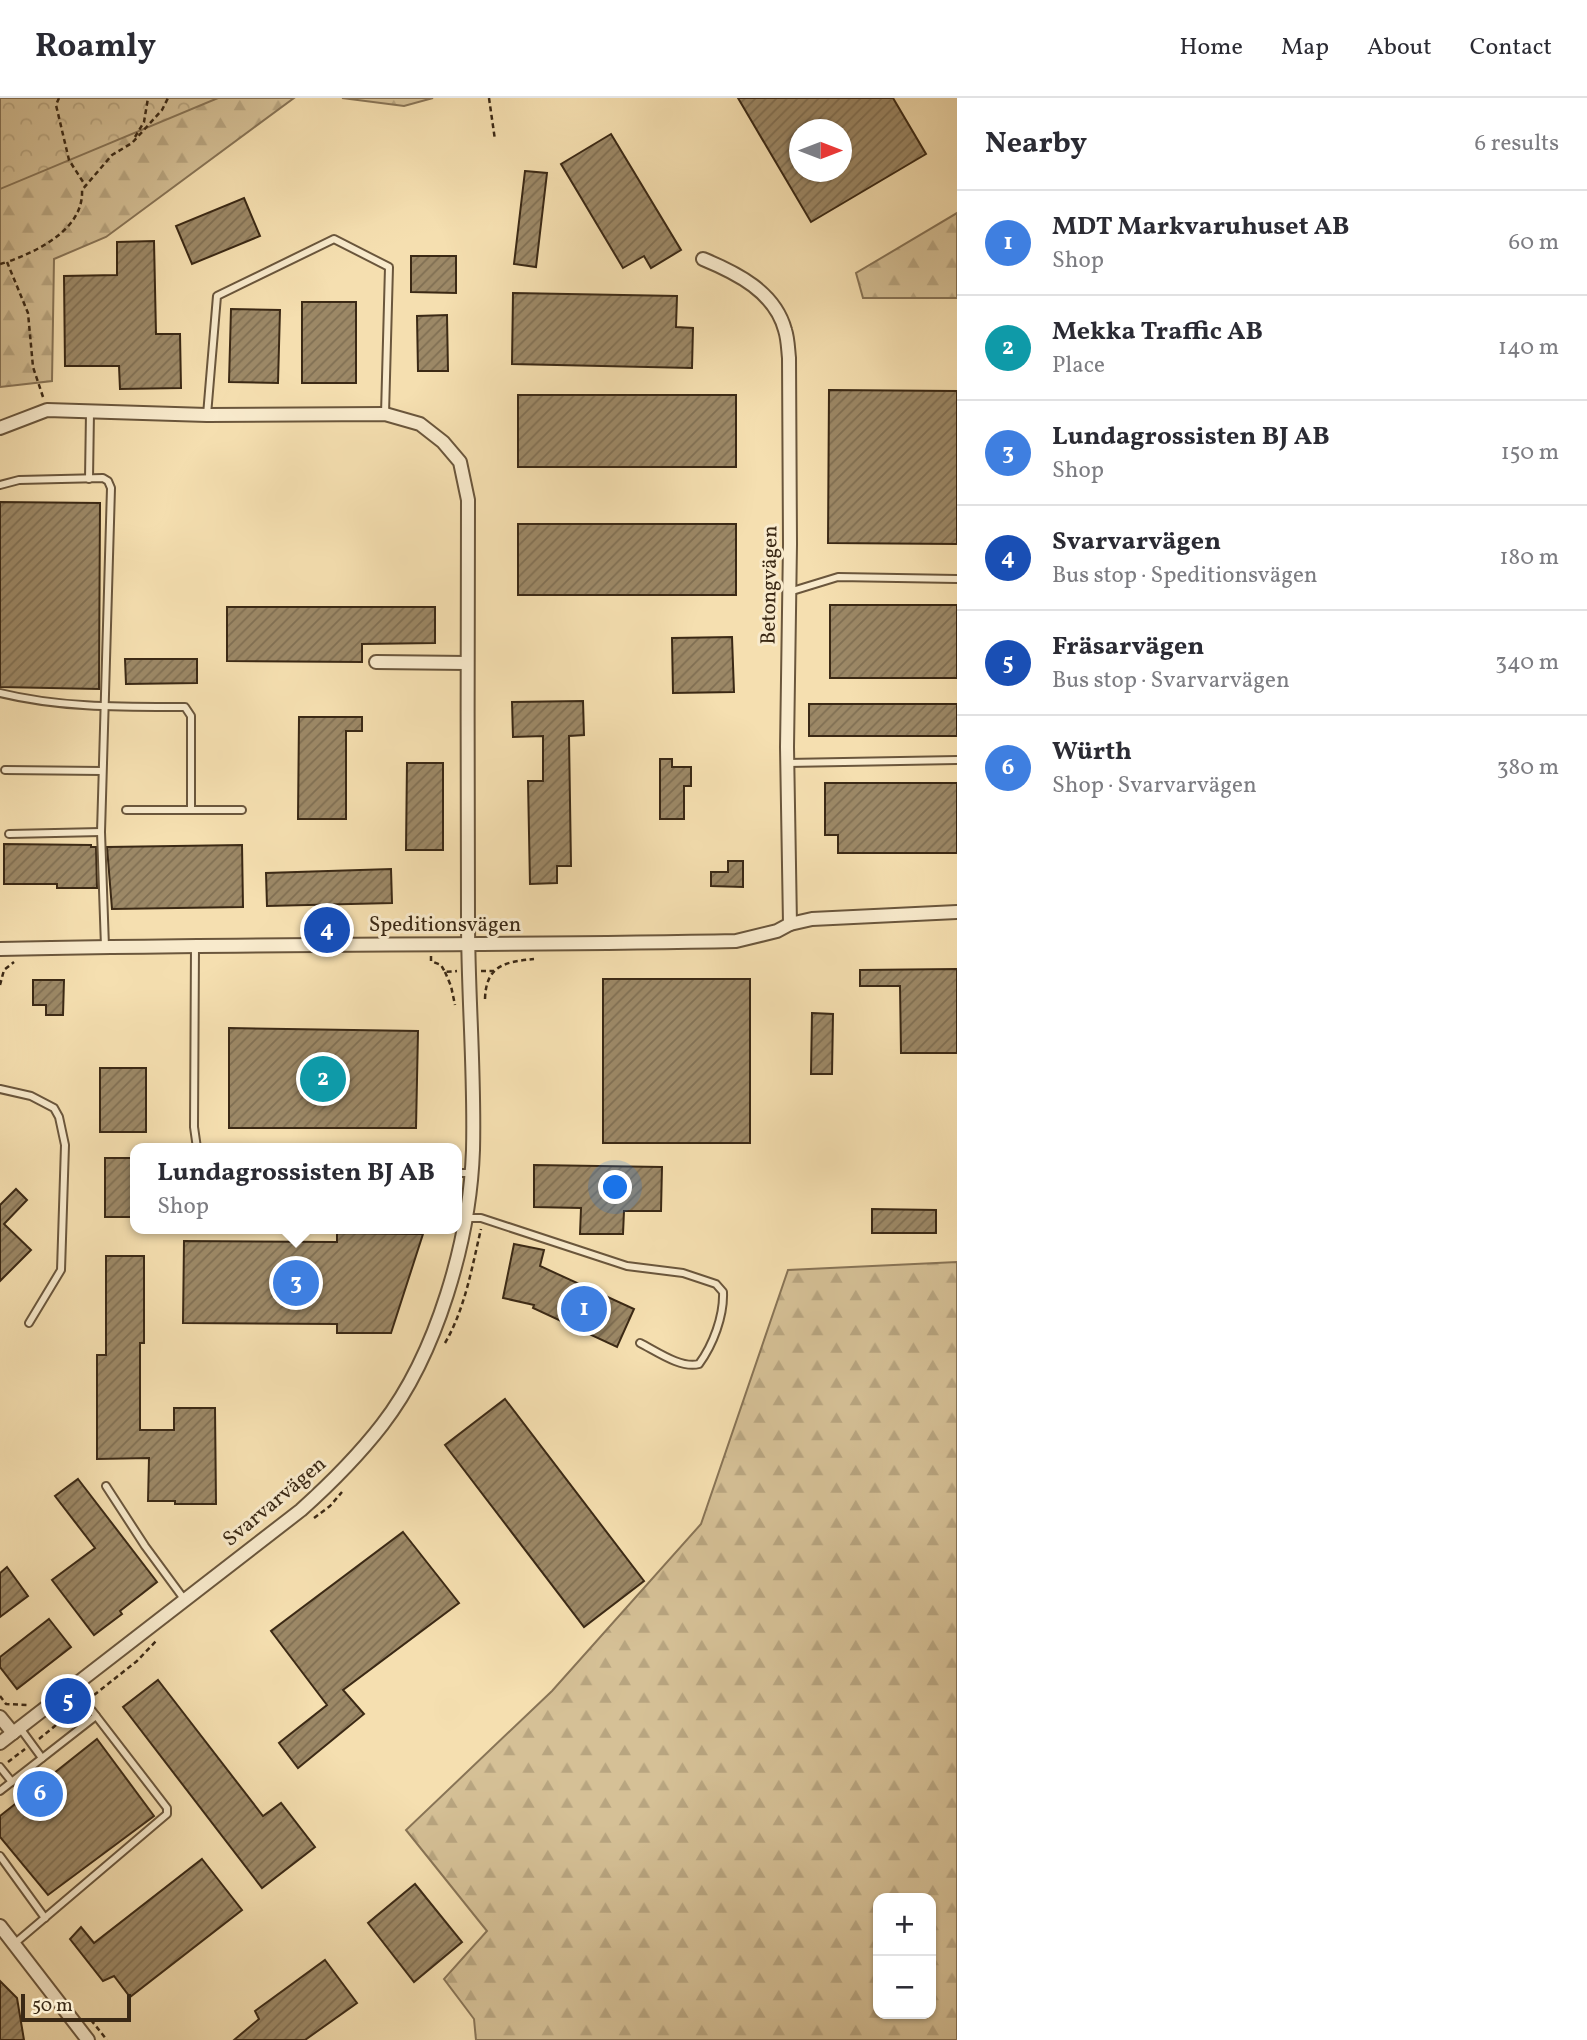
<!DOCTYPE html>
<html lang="en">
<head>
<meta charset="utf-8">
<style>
	:root { --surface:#fff; --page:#f2f2f3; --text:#2b2b33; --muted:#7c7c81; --line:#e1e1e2; --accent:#db2777 }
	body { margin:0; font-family:Vollkorn,serif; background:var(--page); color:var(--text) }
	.controls { position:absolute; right:21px; bottom:21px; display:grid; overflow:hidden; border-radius:14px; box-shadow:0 2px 5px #0004 }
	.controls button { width:63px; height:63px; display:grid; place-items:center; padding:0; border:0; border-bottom:2px solid var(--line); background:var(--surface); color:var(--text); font:35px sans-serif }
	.compass { position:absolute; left:789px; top:21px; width:63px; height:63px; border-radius:50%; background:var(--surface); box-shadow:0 2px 5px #0004; rotate:90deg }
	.scale { position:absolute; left:21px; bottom:18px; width:110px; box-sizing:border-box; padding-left:7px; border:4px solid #3b2915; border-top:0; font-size:19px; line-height:24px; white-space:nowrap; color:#3b2915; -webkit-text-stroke:5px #f8eacc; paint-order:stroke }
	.you { position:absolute; left:616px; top:1090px; width:24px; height:24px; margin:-18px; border:5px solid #fff; border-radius:50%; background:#1a73e8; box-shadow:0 0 0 10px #1a73e833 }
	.badge { display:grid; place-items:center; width:46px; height:46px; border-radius:50%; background:var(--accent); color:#fff; font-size:23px; font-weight:700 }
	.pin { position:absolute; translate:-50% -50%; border:4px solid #fff; box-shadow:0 2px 7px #0006 }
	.popup { position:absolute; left:130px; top:1045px; width:332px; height:91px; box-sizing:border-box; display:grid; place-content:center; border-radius:14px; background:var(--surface); filter:drop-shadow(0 2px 5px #0005); font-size:23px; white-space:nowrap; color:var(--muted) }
	.popup b { font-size:26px; color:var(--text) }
	.popup::after { content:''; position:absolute; left:50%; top:100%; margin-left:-14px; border:14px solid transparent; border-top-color:var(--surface) }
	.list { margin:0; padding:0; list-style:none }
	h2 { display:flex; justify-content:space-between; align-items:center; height:91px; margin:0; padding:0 28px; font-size:30px }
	h2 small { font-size:23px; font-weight:400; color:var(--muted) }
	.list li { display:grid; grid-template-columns:46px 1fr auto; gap:21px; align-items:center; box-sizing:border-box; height:105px; padding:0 28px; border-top:2px solid var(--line) }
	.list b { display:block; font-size:26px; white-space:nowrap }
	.list p { margin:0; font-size:23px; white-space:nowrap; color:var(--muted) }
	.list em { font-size:23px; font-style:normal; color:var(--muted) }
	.map { position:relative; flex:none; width:957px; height:1942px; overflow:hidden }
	header { display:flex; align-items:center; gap:42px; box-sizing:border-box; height:98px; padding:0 35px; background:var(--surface); border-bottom:2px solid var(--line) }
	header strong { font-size:33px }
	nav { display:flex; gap:38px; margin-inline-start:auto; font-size:24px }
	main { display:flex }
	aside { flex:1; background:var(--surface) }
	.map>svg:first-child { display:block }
	.forest { fill:url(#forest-firs); stroke:#887456; stroke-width:2; fill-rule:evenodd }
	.park { fill:url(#park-crowns); stroke:#887456; stroke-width:2 }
	.building { fill:url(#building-hatch); stroke:#3b2915; stroke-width:2; fill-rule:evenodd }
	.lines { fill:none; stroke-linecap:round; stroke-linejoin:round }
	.service-casing { stroke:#6a563c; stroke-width:10 }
	.minor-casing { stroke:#6a563c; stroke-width:16 }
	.path { stroke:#3b2915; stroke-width:2.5; stroke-dasharray:5 3.5; stroke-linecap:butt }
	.service { stroke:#f8eacc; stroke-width:6 }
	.minor { stroke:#f8eacc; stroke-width:12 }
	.labels { text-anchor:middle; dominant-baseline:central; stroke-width:6; stroke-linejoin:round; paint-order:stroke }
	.street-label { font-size:21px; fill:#3b2915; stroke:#f8eacc }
</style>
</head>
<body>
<header>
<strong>Roamly</strong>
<nav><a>Home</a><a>Map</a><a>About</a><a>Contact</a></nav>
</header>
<main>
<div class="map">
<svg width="957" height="1942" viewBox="0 0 957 1942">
	<defs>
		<pattern id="forest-firs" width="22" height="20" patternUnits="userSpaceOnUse" patternTransform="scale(1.75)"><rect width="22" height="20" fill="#d5c096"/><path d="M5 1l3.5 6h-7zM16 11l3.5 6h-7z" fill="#b8a580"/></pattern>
		<pattern id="park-crowns" width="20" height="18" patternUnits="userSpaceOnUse" patternTransform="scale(1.75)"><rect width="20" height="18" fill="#d5c096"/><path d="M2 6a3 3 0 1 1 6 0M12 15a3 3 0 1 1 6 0" fill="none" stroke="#b8a580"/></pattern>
		<pattern id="building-hatch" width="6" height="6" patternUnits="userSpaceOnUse" patternTransform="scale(1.75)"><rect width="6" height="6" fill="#9c8866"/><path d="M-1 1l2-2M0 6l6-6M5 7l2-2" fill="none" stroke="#806f53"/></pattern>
	</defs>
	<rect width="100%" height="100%" fill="#f5dfb0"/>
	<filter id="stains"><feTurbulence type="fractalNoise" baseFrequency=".00286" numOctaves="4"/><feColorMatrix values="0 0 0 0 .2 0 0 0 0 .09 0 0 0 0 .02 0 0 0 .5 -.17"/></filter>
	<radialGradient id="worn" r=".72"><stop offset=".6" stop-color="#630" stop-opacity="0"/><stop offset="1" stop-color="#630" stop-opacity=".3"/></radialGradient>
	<g class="forest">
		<path d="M0,0H294L106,139L54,161L52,283L0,289Z"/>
		<path d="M342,0H433L404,8Z"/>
		<path d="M957,115V200H863L856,175Z"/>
		<path d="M957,1164V1942H476L474,1921L444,1881L487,1833L406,1732L552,1593L701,1426L788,1172ZM931,1800V1916H878V1800Z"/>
	</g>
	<path class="park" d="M0,0H218L0,91Z"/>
	<g class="building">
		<path d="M738,0H893L926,56L811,124ZM800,32H842V74H800Z"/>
		<path d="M611,36L681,152L651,170L644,158L623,170L561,66Z"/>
		<path d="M525,73L547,75L536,169L514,166Z"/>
		<path d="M244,100L260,138L192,166L176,128Z"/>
		<path d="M154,143L156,236H180L181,290L120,291L119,268H65L64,178L117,177V144Z"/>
		<path d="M411,158H456V195L411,194Z"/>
		<path d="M513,195L677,198L676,229L693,230L692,270L512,266Z"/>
		<rect x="302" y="204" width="54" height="81"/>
		<path d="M231,211L280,212L278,285L229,284Z"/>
		<path d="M447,217L448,273H418L417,218Z"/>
		<path d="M829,292L957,293V446L828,445Z"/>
		<rect x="518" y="297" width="218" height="72"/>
		<path d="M0,404L100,405L99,591L0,589Z"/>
		<rect x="518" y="426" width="218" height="71"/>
		<rect x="830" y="507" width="127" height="73"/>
		<path d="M227,509H435V545L362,546V564L227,563Z"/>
		<path d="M732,539L734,594L673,595L672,540Z"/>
		<path d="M125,561H197V585L126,586Z"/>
		<path d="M583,603L584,637L569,638L571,768H557V785L530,786L528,683H543V638L513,639L512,604Z"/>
		<rect x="809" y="606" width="148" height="32"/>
		<path d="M299,619H362V633H346V721H298Z"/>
		<path d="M660,661H672V669H691V688H684V721H660Z"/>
		<path d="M407,665H443V752H406Z"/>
		<path d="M825,685H957V755H838V737H825Z"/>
		<path d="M4,746L91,747V749H96L97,790H57V786H4Z"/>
		<path d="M242,747L243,809L112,811L107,749Z"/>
		<path d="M728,763H743V789L711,788V774H728Z"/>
		<path d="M391,771L392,805L267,808L266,775Z"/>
		<path d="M957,871V955H901L900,888H860V872Z"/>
		<rect x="603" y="881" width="147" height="164"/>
		<path d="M33,882H64L63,917H46V907H33Z"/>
		<path d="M812,915L833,916L832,976H811Z"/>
		<path d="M229,930L418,933L416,1030H229Z"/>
		<rect x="100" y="970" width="46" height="64"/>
		<rect x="105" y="1060" width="30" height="59"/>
		<path d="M534,1067L662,1069L661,1113H624L623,1136H580L581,1110L534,1109Z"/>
		<path d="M16,1091L27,1102L4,1126L31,1152L0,1183V1107Z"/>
		<path d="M872,1111L936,1112V1135H872Z"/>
		<path d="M337,1135L423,1136L391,1235H337V1226L183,1225L184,1143L337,1144Z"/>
		<path d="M514,1146L544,1152L540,1168L634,1211L617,1249L533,1210L534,1207L503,1200Z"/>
		<path d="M106,1158H144V1245H140V1332H174V1310H215L216,1406H175V1403H148L149,1360L97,1361V1257H106Z"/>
		<path d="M505,1301L644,1483L584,1529L445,1347Z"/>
		<path d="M78,1381L157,1484L120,1513L122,1516L94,1537L52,1482L95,1450L55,1398Z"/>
		<path d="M403,1434L459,1505L343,1592L364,1616L298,1670L279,1645L327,1607L271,1533Z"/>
		<path d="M7,1469L28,1498L0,1519V1475Z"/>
		<path d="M49,1521L71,1549L17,1591L0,1569V1559Z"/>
		<path d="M158,1582L263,1718L281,1705L315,1749L262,1790L123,1609Z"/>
		<path d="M97,1641L154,1718L48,1797L0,1739V1718Z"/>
		<path d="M202,1761L242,1812L130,1899L114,1878L103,1883L70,1841L81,1829L94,1845Z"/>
		<path d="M415,1786L462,1844L414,1884L368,1825Z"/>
		<path d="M325,1862L357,1905L305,1942H234L259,1921L255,1913Z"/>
		<path d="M0,1883L17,1900L24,1942H0Z"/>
	</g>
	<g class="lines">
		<defs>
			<g id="service">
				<path d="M207,317L217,198L334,141L389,169L385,316"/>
				<path d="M89,381L90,314"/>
				<path d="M0,387L19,382L103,380L108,383L111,390L101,734L105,849"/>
				<path d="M789,494L838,479L957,481"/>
				<path d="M0,595C61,610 123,609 185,609L191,618V712"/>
				<path d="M787,665L957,662"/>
				<path d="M5,672L102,673"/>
				<path d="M126,712H242"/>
				<path d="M9,736L101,734"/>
				<path d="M195,847L194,1029L197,1050"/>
				<path d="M0,991L31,998L54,1010L59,1019L65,1047L61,1172L29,1225"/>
				<path d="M457,1075H471"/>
				<path d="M467,1120H481L627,1168L683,1175L716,1186L723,1194C724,1218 713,1247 699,1266C681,1271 656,1253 640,1245"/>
				<path d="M106,1388L145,1448L184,1501"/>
				<path d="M20,1630L42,1660"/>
				<path d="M0,1669L12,1684"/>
				<path d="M0,1693L96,1618"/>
				<path d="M0,1758L45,1820"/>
				<path d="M14,1846L167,1716V1710L73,1588"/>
			</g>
			<g id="minor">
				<path d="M0,330L47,312L207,317L385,316L420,326L443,344L460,364L468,402C467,542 468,683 468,823C468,899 475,976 473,1052C470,1141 437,1256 382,1327C358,1358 331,1385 301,1412L0,1645"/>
				<path d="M376,564L467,565"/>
				<path d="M790,826L812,821L957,814"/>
				<path d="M0,851C246,845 491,848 736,843L777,833L790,826L787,649L790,446L789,260C788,251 788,241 785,232C775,194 737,175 703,161"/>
				<path d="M0,1619L13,1635"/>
				<path d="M0,1828L88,1942"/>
			</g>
		</defs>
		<use href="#service" class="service-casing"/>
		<use href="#minor" class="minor-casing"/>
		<g class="path">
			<path d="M59,0L56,7L69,62L85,87"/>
			<path d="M489,0L495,42"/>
			<path d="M135,39L144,24L148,0"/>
			<path d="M0,166L7,164"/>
			<path d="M43,299L33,269L28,215L7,164C38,153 84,131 82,92L112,57L132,45L162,12L168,0"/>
			<path d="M413,832L432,828L431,833"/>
			<path d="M431,858V863L441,867L445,874L457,873"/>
			<path d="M481,873H494"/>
			<path d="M445,874L451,888L455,907"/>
			<path d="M0,887L4,872L14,864"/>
			<path d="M485,901C486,867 505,864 534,861"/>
			<path d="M445,1245C465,1211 472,1169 481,1131"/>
			<path d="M314,1420L330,1408L342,1394"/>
			<path d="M94,1597L137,1563L157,1542"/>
			<path d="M0,1598L6,1606L27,1607"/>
			<path d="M39,1641L77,1610"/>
			<path d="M8,1664L25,1651"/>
			<path d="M91,1922L107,1942"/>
		</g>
		<use href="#service" class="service"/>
		<use href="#minor" class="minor"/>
	</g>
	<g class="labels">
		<g class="street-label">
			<text transform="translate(770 487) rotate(-89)">Betongvägen</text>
			<text x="445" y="827">Speditionsvägen</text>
			<text transform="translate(275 1404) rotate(-40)">Svarvarvägen</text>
		</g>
	</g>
	<rect width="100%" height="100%" filter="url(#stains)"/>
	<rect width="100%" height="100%" fill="url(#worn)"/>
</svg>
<div class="controls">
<button>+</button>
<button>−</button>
</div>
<svg class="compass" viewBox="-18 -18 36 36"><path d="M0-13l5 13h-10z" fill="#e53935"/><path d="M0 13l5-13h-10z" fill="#7c7c81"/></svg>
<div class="scale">50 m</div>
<div class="you"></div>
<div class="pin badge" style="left:584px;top:1211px;background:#3f7fe0">1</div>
<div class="pin badge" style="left:323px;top:981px;background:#0f9aa8">2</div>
<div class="pin badge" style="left:296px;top:1185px;background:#3f7fe0">3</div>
<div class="popup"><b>Lundagrossisten BJ AB</b>Shop</div>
<div class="pin badge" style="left:327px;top:832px;background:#1a4fb4">4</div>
<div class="pin badge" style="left:68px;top:1603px;background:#1a4fb4">5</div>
<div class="pin badge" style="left:40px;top:1696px;background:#3f7fe0">6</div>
</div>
<aside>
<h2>Nearby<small>6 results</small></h2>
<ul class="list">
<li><span class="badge" style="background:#3f7fe0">1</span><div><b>MDT Markvaruhuset AB</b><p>Shop</p></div><em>60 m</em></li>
<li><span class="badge" style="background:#0f9aa8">2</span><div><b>Mekka Traffic AB</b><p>Place</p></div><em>140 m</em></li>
<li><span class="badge" style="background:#3f7fe0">3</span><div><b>Lundagrossisten BJ AB</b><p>Shop</p></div><em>150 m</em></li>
<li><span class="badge" style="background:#1a4fb4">4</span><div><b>Svarvarvägen</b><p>Bus stop · Speditionsvägen</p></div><em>180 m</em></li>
<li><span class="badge" style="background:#1a4fb4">5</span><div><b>Fräsarvägen</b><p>Bus stop · Svarvarvägen</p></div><em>340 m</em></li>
<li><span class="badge" style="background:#3f7fe0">6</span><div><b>Würth</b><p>Shop · Svarvarvägen</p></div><em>380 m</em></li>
</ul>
</aside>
</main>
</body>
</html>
